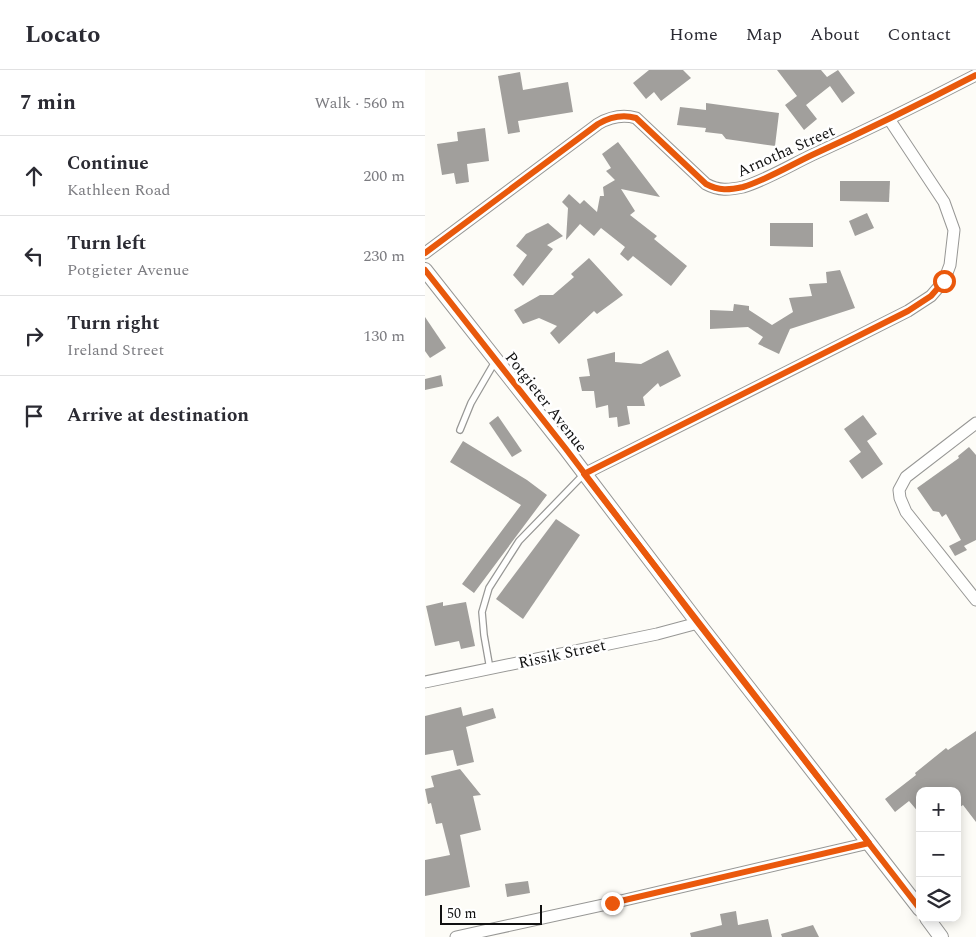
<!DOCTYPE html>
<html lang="en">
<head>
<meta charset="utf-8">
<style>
	:root { --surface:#fff; --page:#f2f2f3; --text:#2b2b33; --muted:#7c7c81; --line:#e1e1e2 }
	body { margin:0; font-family:Spectral,serif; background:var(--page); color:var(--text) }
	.controls { position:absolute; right:15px; bottom:15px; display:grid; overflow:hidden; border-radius:10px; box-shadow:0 2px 12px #0003 }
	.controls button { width:45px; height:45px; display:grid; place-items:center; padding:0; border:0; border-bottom:1px solid var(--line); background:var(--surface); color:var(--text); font:25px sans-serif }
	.scale { position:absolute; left:15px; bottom:12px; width:102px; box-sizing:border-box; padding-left:5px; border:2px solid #111; border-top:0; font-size:14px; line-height:18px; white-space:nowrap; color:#111; -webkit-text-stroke:4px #fff; paint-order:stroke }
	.stop { position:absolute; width:15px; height:15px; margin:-11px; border:4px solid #ea580c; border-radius:50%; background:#fff }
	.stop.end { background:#ea580c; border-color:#fff; box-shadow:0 1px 5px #0008 }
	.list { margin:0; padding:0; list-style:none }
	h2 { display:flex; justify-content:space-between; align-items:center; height:65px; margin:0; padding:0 20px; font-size:21px }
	h2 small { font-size:16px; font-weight:400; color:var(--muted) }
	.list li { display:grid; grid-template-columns:32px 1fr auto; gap:15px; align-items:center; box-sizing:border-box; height:80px; padding:0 20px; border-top:1px solid var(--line) }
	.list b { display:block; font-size:19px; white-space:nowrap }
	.list p { margin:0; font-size:16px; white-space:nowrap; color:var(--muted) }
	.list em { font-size:16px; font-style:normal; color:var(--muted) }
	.icon { flex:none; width:28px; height:28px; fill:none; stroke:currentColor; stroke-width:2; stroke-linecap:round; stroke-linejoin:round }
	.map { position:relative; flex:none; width:551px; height:867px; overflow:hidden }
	header { display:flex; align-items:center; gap:30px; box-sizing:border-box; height:70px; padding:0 25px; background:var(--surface); border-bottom:1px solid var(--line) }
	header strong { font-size:24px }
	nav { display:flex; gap:28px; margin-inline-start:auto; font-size:18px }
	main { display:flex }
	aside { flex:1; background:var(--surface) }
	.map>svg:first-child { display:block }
	.building { fill:#a19f9c }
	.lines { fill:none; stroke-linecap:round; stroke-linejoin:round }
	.service-casing { stroke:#979795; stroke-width:8 }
	.minor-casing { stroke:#979795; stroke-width:13 }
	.tertiary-casing { stroke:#979795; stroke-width:16 }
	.service { stroke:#fffffe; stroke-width:5.5 }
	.minor { stroke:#fffffe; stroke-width:11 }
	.tertiary { stroke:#fffffe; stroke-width:14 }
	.cycleway-casing { stroke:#fff; stroke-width:9 }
	.cycleway { stroke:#e8590c; stroke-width:6 }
	.route { stroke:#ea580c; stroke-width:6 }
	.labels { text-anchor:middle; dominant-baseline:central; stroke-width:5; stroke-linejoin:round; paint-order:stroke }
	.street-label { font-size:16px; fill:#111; stroke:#fff }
</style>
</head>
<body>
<header>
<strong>Locato</strong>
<nav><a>Home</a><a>Map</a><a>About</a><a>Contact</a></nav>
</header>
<main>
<aside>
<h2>7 min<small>Walk · 560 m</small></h2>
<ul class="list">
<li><svg class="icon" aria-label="ahead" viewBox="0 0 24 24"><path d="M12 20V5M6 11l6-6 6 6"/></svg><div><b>Continue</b><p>Kathleen Road</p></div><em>200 m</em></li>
<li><svg class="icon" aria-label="left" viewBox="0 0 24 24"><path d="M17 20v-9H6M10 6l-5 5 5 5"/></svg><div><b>Turn left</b><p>Potgieter Avenue</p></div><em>230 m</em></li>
<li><svg class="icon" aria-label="right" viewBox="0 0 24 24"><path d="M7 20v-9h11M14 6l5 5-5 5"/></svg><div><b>Turn right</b><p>Ireland Street</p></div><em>130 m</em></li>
<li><svg class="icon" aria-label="arrive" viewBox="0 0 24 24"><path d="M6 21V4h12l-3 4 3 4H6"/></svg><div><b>Arrive at destination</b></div></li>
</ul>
</aside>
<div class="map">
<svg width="551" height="867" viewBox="0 0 551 867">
	<rect width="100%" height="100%" fill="#fdfcf7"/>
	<g class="building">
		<path d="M224,0H258L266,8L236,31L229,22L221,29L208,13Z"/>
		<path d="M352,0H396L402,7L413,0L430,23L417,33L405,16L381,35L392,49L379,60L360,35L372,26Z"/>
		<path d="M95,2L98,20L143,12L148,42L93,51L95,62L83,64L73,6Z"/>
		<path d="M281,33L354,43L350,76L301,69L297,64L280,62L281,58L252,55L255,37L281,40Z"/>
		<path d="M60,58L64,91L42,94L44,112L31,114L29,103L17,105L12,74L33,71L32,62Z"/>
		<path d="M193,72L235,127L196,119L210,141L205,145L232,166L229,169L262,196L246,216L208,186L203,191L195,184L200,177L176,158L169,166L155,154L141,170L143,138L137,132L144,124L155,134L159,130L172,142L175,126H179L178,117L190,110L181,101L186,98L177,84Z"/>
		<path d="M415,111H465L464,132L415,131Z"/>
		<path d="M442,143L449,158L430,166L424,151Z"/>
		<path d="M123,153L138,166L122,175L128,179L98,216L88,205L102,185L91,176L101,164Z"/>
		<path d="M345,153H388V177L345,176Z"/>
		<path d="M164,188L198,225L172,244L169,241L134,274L125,263L132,256L114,248L98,254L89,240L115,225H128L149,207L146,204Z"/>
		<path d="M415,200L430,238L365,259L354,284L333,274L338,267L323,257L285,259V240L308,241L309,234L324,236V240L347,255L368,242L364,228L387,226L384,214L402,213L401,202Z"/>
		<path d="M0,247L21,278L5,288L0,281Z"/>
		<path d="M243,280L256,306L235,317L233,313L218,327L220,336H202L205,354L193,357L192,347L184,348L183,335L171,338L169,321H157L154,307L165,306L162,289L190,282V292L216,294Z"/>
		<path d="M16,305L18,316L0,320V309Z"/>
		<path d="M438,345L452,364L442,371L458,394L437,409L424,391L436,382L419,359Z"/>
		<path d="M73,346L97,381L87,387L64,353Z"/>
		<path d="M38,371L102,410L122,425L49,523L37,514L96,435L25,392Z"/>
		<path d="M544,377L551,385V470L539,476L542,480L530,486L524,476L536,470L521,444L517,447L514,442L508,441L492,418L534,388L533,386Z"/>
		<path d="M131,449L155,465L98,549L71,529Z"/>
		<path d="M18,532V536L41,532L50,576L36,579L34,571L10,576L1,536Z"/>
		<path d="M36,637L38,646L68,638L71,648L41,657L49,692L32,696L28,680L0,685V646Z"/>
		<path d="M551,661V752L538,735L532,739V721H495V744L484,731L470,742L460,729L491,705L490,703L521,678L523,680Z"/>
		<path d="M35,699L56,725L48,726L56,760L35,765L45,817L0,826V790L25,785L17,753L11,754L6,733L3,734L0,719L9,717L6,706Z"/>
		<path d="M103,811L105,823L82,827L80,814Z"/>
		<path d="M311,841L313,855L343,849L347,867H266L265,863L297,855L295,844Z"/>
		<path d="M388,855L394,867H357L356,864Z"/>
	</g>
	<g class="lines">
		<defs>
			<g id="service">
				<path d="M35,360L46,333L71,290"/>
				<path d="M65,599L59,565L57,542L64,518L94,471L159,404"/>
			</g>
			<g id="minor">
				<path d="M0,183L173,54C185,47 197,44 211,48L281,114C294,121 304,120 318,117C339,111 366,95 387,85C442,60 497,33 551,5"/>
				<path d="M551,353L481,407L474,420L475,428L481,442L551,530"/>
				<path d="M159,404L483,241L506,226L519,211L525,195L529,160L519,132L464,49"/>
				<path d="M0,612L232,564L273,553"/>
				<path d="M31,867L187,833L444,773"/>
			</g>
			<g id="tertiary">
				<path d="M0,200L141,379L273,553L495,839"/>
				<path d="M502,848L516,867"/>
			</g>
		</defs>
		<use href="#service" class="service-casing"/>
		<use href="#minor" class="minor-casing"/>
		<use href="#tertiary" class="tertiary-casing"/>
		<use href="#service" class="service"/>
		<use href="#minor" class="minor"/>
		<use href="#tertiary" class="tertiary"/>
		<defs>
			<g id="cycleway">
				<path d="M0,183L173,54C185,47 197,44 211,48L281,114C294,121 304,120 318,117C339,111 366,95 387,85C442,60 497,33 551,5"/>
				<path d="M0,200L141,379L273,553L495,839"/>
			</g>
		</defs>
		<use href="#cycleway" class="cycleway-casing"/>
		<use href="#cycleway" class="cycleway"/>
	</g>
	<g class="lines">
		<path class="route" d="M187,833L444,773L159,404L483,241L506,226L519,211"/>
	</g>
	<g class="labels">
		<g class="street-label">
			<text transform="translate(361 81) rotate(-24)">Arnotha Street</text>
			<text transform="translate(121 332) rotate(52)">Potgieter Avenue</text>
			<text transform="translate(137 584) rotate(-12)">Rissik Street</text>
		</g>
	</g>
</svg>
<div class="controls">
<button>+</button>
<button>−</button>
<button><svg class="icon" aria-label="layers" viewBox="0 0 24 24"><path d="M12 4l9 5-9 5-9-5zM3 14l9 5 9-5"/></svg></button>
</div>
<div class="scale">50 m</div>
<div class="stop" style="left:519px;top:211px"></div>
<div class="stop end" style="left:187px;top:833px"></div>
</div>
</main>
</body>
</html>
